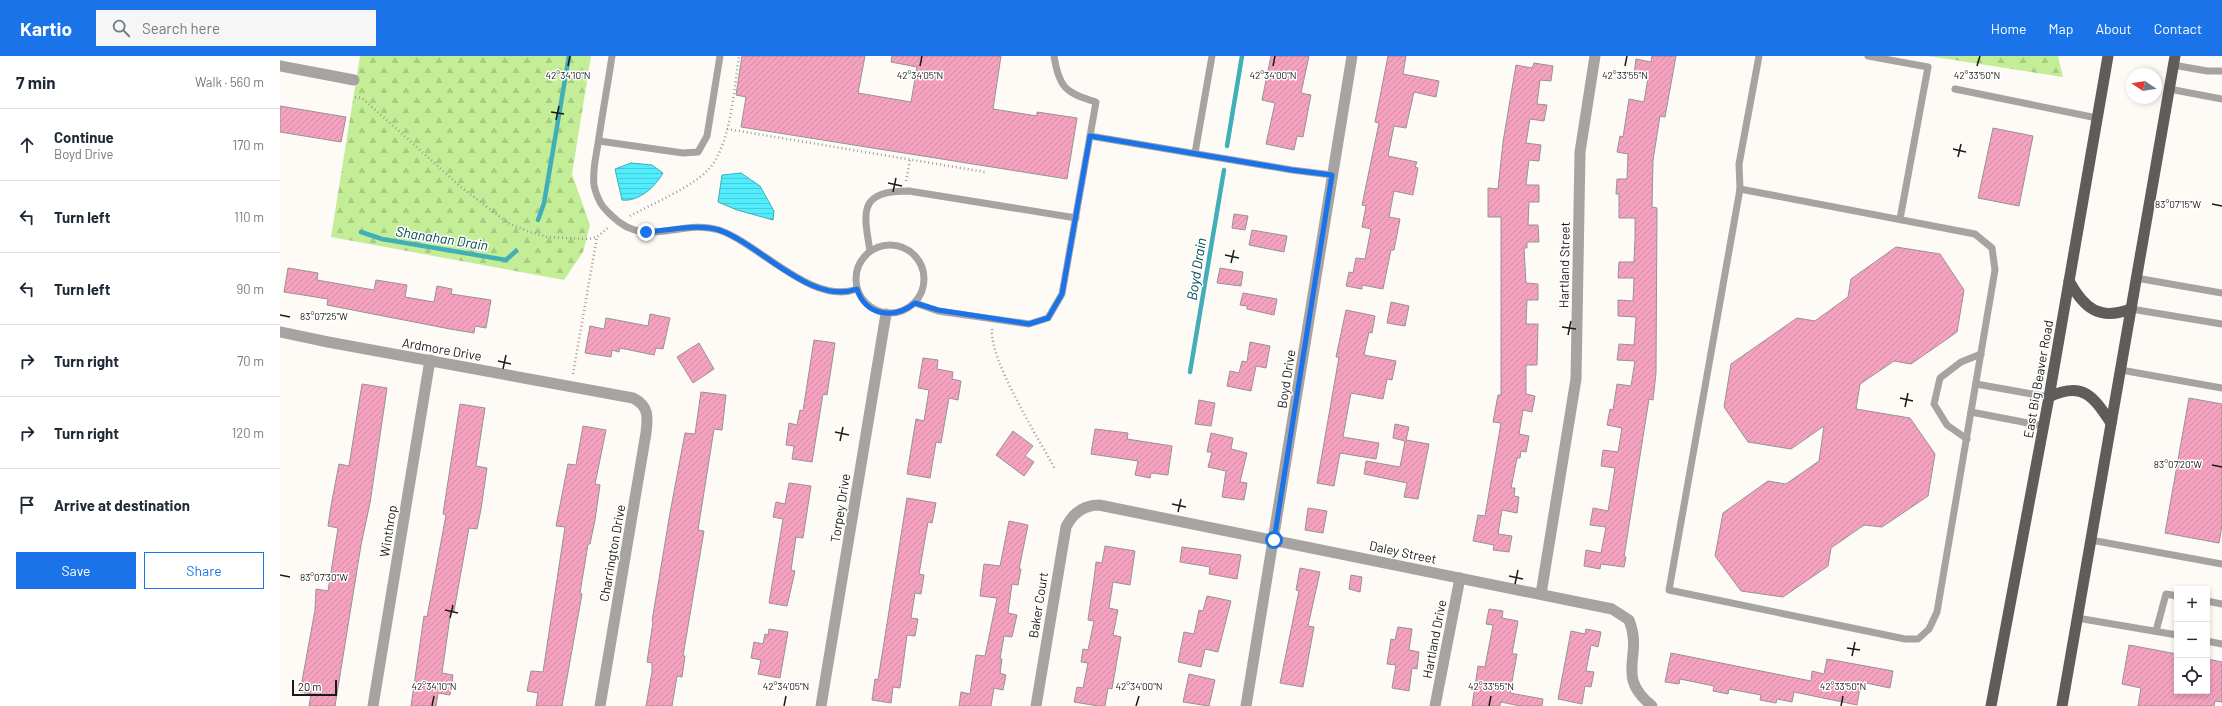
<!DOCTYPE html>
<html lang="en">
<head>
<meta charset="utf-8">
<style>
	:root { --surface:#fff; --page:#f6f6f7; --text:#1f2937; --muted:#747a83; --line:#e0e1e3; --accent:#1a73e8 }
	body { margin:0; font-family:Barlow,sans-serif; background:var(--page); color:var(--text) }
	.controls { position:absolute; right:12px; bottom:12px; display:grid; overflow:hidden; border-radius:0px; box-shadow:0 2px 6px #0003 }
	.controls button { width:36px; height:36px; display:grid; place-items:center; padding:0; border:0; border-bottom:1px solid var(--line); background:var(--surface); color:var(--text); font:20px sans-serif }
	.compass { position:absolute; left:1846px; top:12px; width:36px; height:36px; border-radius:50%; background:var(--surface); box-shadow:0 2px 6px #0003; rotate:282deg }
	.scale { position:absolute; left:12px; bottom:10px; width:45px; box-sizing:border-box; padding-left:4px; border:2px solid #1b1a18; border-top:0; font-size:11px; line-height:14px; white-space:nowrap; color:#1b1a18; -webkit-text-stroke:3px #fff; paint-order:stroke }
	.stop { position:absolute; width:12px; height:12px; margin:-9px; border:3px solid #1a73e8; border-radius:50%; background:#fff }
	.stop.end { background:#1a73e8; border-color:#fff; box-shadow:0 1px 4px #0008 }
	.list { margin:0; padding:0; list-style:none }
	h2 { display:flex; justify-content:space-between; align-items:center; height:52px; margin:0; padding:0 16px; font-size:17px }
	h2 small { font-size:13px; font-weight:400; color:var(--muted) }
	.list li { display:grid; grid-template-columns:26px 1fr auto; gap:12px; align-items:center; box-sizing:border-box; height:72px; padding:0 16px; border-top:1px solid var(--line) }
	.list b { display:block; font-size:15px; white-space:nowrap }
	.list p { margin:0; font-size:13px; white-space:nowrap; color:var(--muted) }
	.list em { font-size:13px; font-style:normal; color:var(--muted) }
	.actions { display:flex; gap:8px; padding:12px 16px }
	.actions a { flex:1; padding:9px 0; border:1px solid var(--accent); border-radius:0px; text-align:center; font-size:14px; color:var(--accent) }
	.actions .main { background:var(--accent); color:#fff }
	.icon { flex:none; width:22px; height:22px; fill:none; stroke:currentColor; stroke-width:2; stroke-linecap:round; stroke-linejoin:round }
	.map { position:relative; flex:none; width:1942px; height:650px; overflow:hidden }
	header { display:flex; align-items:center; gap:24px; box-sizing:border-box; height:56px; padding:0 20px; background:var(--accent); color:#fff }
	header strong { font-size:19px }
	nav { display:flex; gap:22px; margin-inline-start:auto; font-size:14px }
	.search { width:280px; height:36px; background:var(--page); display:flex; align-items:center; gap:10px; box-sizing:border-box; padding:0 14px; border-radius:0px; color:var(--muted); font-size:15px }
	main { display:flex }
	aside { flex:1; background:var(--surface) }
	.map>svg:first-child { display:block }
	.forest { fill:url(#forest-firs) }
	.water { fill:url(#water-rules); stroke:#41aeb8 }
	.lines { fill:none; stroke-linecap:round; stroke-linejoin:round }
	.stream { stroke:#41aeb8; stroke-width:4.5 }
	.building { fill:url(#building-hatch); stroke:#989294 }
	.path { stroke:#9f9c99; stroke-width:2.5; stroke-dasharray:1 3; stroke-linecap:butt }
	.service { stroke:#a6a3a2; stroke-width:7 }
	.minor { stroke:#a6a3a2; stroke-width:11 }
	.primary { stroke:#605c5b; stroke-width:11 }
	.route { stroke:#1a73e8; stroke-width:5 }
	.ticks { fill:none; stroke:#1b1a18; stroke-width:1.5 }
	.labels { text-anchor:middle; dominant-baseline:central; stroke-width:3; stroke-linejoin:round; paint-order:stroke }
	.street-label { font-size:13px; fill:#1b1a18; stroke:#fff }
	.water-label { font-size:14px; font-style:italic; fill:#00484e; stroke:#fff }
	.ticks-label { font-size:10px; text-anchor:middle; fill:#1b1a18; stroke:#fff; stroke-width:3; stroke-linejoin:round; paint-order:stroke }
</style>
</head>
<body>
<header>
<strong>Kartio</strong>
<div class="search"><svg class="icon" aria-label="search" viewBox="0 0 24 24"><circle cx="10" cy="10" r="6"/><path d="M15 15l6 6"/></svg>Search here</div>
<nav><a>Home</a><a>Map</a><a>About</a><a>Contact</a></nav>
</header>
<main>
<aside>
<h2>7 min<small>Walk · 560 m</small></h2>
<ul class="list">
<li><svg class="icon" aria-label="ahead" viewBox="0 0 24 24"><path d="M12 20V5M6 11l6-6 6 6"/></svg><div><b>Continue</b><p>Boyd Drive</p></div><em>170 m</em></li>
<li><svg class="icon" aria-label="left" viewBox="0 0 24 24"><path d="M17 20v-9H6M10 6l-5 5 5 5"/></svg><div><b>Turn left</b></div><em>110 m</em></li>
<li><svg class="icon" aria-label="left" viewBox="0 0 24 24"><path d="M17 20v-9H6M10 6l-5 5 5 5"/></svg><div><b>Turn left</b></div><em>90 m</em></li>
<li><svg class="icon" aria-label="right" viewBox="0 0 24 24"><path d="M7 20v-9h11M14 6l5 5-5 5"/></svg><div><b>Turn right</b></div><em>70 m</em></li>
<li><svg class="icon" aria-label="right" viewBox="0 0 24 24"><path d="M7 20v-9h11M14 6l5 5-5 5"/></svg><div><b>Turn right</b></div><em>120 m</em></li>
<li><svg class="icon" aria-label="arrive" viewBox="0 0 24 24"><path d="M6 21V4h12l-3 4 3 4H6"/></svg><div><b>Arrive at destination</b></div></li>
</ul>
<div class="actions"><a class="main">Save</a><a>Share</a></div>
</aside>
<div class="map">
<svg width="1942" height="650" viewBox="0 0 1942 650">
	<defs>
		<pattern id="forest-firs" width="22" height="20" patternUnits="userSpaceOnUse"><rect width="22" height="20" fill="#c4ed98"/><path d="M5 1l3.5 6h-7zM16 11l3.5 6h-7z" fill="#a8cb82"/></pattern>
		<pattern id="water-rules" width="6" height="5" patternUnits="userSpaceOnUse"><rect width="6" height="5" fill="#51edfc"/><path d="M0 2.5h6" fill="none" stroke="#46cbd7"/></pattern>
		<pattern id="building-hatch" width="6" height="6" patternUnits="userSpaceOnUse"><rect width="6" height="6" fill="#f4a2bf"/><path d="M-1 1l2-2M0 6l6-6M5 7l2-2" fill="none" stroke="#d18ba3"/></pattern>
	</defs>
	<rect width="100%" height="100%" fill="#fefaf5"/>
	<g class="forest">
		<path d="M80,0H311L292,118L310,169L303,196L284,224L51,181Z"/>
		<path d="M1647,0H1778L1783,21L1661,2Z"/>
	</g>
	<g class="water">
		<path d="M351,107L372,109L383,117C375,131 359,146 342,144L335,113Z"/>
		<path d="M461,117L480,130L494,155L493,164L457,154L438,146L442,119Z"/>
	</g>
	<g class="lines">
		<g class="stream">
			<path d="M947,90L962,0"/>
			<path d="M258,164L264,147L289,0"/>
			<path d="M81,176L102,183L226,204L236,195"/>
			<path d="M910,316L944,114"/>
		</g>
	</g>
	<g class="building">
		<path d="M462,0H585L578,37L631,46L637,11L611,6L612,0H721L713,53L757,60V56L797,62L787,123L461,71L466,41L456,39Z"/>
		<path d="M991,0H1029L1021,37L1031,39L1023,81L1017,80L1014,94L986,88L995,47L982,44Z"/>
		<path d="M1108,0H1126L1123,18L1159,25L1156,41L1134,36L1126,72L1114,70L1108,100L1137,106L1135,111L1138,112L1133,139L1114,135L1109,161L1120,163L1114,194H1111L1103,233L1082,229V233L1066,230L1069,216L1073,217L1076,202L1085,203L1091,173L1082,171L1086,150L1082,149L1099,67L1095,66Z"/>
		<path d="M1372,0H1396L1385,61L1380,60L1373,104L1372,151L1377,152L1376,317L1373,344L1369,343L1344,501H1346L1344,511L1321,508L1320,513L1304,510L1306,494L1321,497L1326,471L1310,469L1313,452L1328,455L1335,412L1321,410L1323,394L1338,396L1342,372L1327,369L1330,353L1333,354L1337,328L1351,330L1355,305L1337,304L1339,288L1354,289L1356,261L1338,260V244L1353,245L1354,222H1338L1339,206H1354L1355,182V162H1339V138H1336L1337,123H1347L1348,98L1337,96L1340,80L1343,81L1349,43L1364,46L1368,22L1354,19L1356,3L1371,6Z"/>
		<path d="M1254,7L1273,10L1271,25L1260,24L1257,48L1267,49L1264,65L1250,63L1246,87L1261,89L1259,105L1249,104L1246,129H1259V146H1249L1248,169H1258L1259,186H1247V192H1244L1246,227L1258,228V244H1247L1246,268H1258L1257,309H1246V338L1255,340L1252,356L1243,354L1239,378L1249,380L1246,396L1241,395L1240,402H1237L1231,432H1235L1234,440L1239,441L1237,457L1222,454L1218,478L1232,480L1229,496L1213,494L1214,489L1193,485L1198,459L1205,460L1221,367L1213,366L1218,339H1221V161H1208V132L1218,133L1223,86L1236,9L1252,12Z"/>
		<path d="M0,50L66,61L61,86L0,76Z"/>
		<path d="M1713,72L1753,80L1739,150L1698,142Z"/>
		<path d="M954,158L968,160L965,174L952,172Z"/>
		<path d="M972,174L1007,180L1004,196L969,189Z"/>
		<path d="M1616,191L1660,198L1684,234L1677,276L1631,308L1614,305L1580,328L1576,353L1630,362L1655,398L1648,440L1602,471L1584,469L1551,492L1548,510L1503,541L1461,535L1435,500L1443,457L1488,425L1506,428L1539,405L1544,370L1511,393L1468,386L1444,351L1451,308L1517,262L1535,265L1568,241L1571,223Z"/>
		<path d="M8,212L38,217L37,224L94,234L96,224L127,229L125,241L154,246L157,230L172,233L171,238L211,244L206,272L195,270L194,277L170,273L47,249L48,243L4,236Z"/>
		<path d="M940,212L963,216L961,230L937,227Z"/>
		<path d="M963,237L997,243L994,259L967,253V250L960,249Z"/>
		<path d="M1111,246L1129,250L1125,270L1107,267Z"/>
		<path d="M1066,254L1095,260L1092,277L1089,276L1084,299L1116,305L1112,324L1107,323L1103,343L1071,337L1063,381L1099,387L1096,403L1060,397L1054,430L1037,427L1059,301H1056Z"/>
		<path d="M370,258L390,262L383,293L376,292L374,299L340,292L339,296L332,294L331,301L305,297L310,270L324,273L326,262L368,270Z"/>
		<path d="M534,284L555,287L547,339L543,338L532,406L512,403L514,390L506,389L509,367L517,369L520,354L523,355Z"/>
		<path d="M970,286L990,290L986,312L976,310L971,335L947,330L950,315L959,317L962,305L967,306Z"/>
		<path d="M419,287L434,313L413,327L397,301Z"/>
		<path d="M643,302L658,304L657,313L673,316L672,323L681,325L678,344L669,342L661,387L656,386L650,422L627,418L636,363L644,365L649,334L638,332Z"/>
		<path d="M82,328L107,332L90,447L81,489L55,650H29L31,638L20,636L35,554L36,533L48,535L58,472L48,470L51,450L59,408L69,410Z"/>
		<path d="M421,336L446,339L442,374L434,373L418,474L424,475L403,600H405L402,621L397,620L392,650H366L372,616V607L367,606L373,566L372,565L390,457L405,377L415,378Z"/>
		<path d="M1909,342L1942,348V469L1939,487L1885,477Z"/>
		<path d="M919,344L935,347L931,370L915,368Z"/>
		<path d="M180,348L205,352L196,410L207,412L201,453L197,473L189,472L174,555L171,554L162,617L173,619L170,639L158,637L156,650H131L144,560L147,561L166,459L163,458Z"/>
		<path d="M1115,368L1129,371L1126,384L1149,388L1138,443L1124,441L1127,427L1084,418L1086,405L1120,411L1125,385L1113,382Z"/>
		<path d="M303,370L326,374L315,428L320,429L315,464L310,488H308L300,537L302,538L282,650H256L258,637L247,635L251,615L263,616L285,471L276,470L288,408L296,409Z"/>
		<path d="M815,373L848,377L847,383L892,390L888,419L871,417L870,422L855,419L858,405L811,398Z"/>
		<path d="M733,375L753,390L745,400L754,406L744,420L716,399Z"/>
		<path d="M931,377L953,382L951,393L967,397L960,426L967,427L964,444L942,441L946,415L928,411L932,396H927Z"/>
		<path d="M509,427L531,430L523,482L516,481L511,514L515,515L507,550L489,547L503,463L493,461L496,446L505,448Z"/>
		<path d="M627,442L656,447L652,467L648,466L639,518L644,519L641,538L635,537L631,562L638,563L635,580L627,579L620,632L613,631L611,647L592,644L595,623L598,624Z"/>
		<path d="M1028,452L1047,455L1043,477L1025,474Z"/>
		<path d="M729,465L748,469L739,513H741L738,529L732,528L728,557L737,559L732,581L724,580L720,603H722L720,617L726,619L723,634L714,632L711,650H679L681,636L690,638L696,599L705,600L717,542L700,540L704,508L720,510Z"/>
		<path d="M825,490L855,495L850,529L833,526L829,552L838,554L833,579L841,581L832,633L828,632L825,650H818L794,646L797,631L803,632L808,607L801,606L803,593L808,594L814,565L808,564L814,523L816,506L822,507Z"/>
		<path d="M902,491L961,499L957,523L929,518L930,511L900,506Z"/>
		<path d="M1020,512L1040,516L1028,570L1034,571L1023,631L1000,627L1019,535L1016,534Z"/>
		<path d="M1071,519L1082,521L1080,536L1069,533Z"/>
		<path d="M927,540L951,545L938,596L925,593L921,611L898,606L904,576L914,578L919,554L923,555Z"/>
		<path d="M1209,553L1223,555L1222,562L1238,565L1232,598H1237L1230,637L1263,643L1262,650H1240L1221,646L1220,650H1192L1198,610L1205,611L1208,595L1213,569L1206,568Z"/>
		<path d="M1118,571L1132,573L1129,594L1139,596L1137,613L1132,612L1129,635L1112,632L1116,609L1107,608L1111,583L1115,584Z"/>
		<path d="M489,573L508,576L500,622L478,618L481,604L471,602L474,586L483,588L485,578L488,579Z"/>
		<path d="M1306,573L1321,576L1318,591L1311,589L1306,615L1314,616L1311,631L1305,630L1302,648L1278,643L1291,575L1305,578Z"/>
		<path d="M1849,589L1897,598V635H1927V603L1942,606V646L1935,645L1934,650H1858L1861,632L1842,628Z"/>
		<path d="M1391,597L1531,625L1532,615L1544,618L1547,603L1613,615L1610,632L1581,626L1577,649L1514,636L1512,646L1497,643L1496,647L1480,644L1481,639L1449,633L1448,638L1433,635L1434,630L1400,623L1399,628L1385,626Z"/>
		<path d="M909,618L935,624L929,650L903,646Z"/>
	</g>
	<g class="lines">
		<g class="path">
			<path d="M75,41L82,42L181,131L228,167L247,175L267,181L309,183L317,181L329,171"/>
			<path d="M447,73L705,116"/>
			<path d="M626,125L630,104"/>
			<path d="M350,160C372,148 412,131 428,114C451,90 454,32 459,0"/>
			<path d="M712,273C709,304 759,383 775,413"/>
			<path d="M293,318L317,181"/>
		</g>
		<g class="service">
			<path d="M332,0C328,27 323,54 319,81C317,97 312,113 314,129C315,135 318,142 320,146C323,152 328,156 332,160C366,194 401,162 439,174C480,188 532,250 577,233"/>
			<path d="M774,0C779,32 786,37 816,46L810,80"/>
			<path d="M1588,0L1648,11L1620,163"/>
			<path d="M1893,9L1927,15H1942"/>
			<path d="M1675,33L1817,62"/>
			<path d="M1889,33L1942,43"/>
			<path d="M319,85L403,97L418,96L427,80L440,0"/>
			<path d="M915,97L932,0"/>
			<path d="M1460,133L1695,178L1712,192L1715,214L1657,556L1649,573L1638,583H1625L1389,534Z"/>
			<path d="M1460,133L1459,108L1479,0"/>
			<circle cx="610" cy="223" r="34"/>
			<path d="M590,195C583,154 579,135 629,135L796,162"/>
			<path d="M1856,222L1942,237"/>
			<path d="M635,247L658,255L749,268L768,262L782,238L810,80L1012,114L1052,119"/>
			<path d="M1851,253L1942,268"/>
			<path d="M1841,314L1942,332"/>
			<path d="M1696,328L1769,341"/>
			<path d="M1691,356L1764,370"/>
			<path d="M1687,383L1667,369L1654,348L1660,322L1681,306L1701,298"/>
			<path d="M1811,484L1942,508"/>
			<path d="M1927,545L1942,548"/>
			<path d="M1797,562L1897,579"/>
			<path d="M1876,575L1886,538L1897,540"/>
			<path d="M1927,585L1942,588"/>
		</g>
		<g class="minor">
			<path d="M0,10L74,24"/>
			<path d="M0,276L48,286L353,342C369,350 368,361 366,377L320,650"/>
			<path d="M1261,538L1296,323L1300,96L1315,0"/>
			<path d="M93,650L150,304"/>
			<path d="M541,650L606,258"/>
			<path d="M756,650L786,471C793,457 803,449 819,449L1332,553L1349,564C1364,601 1334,619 1372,650"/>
			<path d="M966,650L1072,0"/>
			<path d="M1155,650L1180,522"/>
		</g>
		<g class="primary">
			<path d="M1789,225C1804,252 1819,265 1851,253"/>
			<path d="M1769,341C1803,325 1813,340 1831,367"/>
			<path d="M1711,650L1769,341L1828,0"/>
			<path d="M1782,650L1895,0"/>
		</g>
	</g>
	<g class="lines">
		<path class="route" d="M366,176C388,175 417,167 439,174C480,188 531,250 577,233C586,261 615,263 635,247L658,254L749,268L768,262L782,238L810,80L1012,114L1052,119L994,484"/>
	</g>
	<path class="ticks" d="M288,10L290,0M640,10L642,0M993,10L995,0M1345,10L1347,0M1697,10L1700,0M271,56L284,58M276,64L279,50M1673,93L1686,96M1678,101L1681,88M608,127L622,130M613,136L616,122M1932,148L1942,150M945,199L959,202M951,207L954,194M0,259L10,261M1282,271L1296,273M1288,279L1291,265M218,305L231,308M223,313L226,299M1620,342L1633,345M1625,351L1628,337M555,376L569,379M560,385L563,371M1932,409L1942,411M892,448L906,451M898,456L901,443M0,519L10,521M1229,520L1243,523M1235,528L1238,514M165,554L178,557M170,562L173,549M1567,592L1580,594M1572,600L1575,586M152,650L154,640M504,650L506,640M856,650L859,640M1209,650L1211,640M1561,650L1563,640"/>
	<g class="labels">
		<g class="street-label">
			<text transform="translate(1284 209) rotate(-89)">Hartland Street</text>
			<text transform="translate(162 293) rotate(10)">Ardmore Drive</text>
			<text transform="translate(1006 323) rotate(-81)">Boyd Drive</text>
			<text transform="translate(1758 323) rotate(-80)">East Big Beaver Road</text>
			<text transform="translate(560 452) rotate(-81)">Torpey Drive</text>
			<text transform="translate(108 475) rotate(-81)">Winthrop</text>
			<text transform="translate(1123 496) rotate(12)">Daley Street</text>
			<text transform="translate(332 497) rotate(-80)">Charrington Drive</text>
			<text transform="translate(758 549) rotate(-81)">Baker Court</text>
			<text transform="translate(1154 583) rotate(-79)">Hartland Drive</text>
		</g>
		<g class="water-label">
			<text transform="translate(162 182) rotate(9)">Shanahan Drain</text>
			<text transform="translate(916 213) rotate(-81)">Boyd Drain</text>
		</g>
	</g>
	<g class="ticks-label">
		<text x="288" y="23">42°34'10"N</text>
		<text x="640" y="23">42°34'05"N</text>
		<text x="993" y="23">42°34'00"N</text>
		<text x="1345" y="23">42°33'55"N</text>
		<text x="1697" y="23">42°33'50"N</text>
		<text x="1898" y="152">83°07'15"W</text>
		<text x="44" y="264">83°07'25"W</text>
		<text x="1898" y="412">83°07'20"W</text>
		<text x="44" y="525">83°07'30"W</text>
		<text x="154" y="634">42°34'10"N</text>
		<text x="506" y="634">42°34'05"N</text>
		<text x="859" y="634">42°34'00"N</text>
		<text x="1211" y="634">42°33'55"N</text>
		<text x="1563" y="634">42°33'50"N</text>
	</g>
</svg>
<div class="controls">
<button>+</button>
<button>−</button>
<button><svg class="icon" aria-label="locate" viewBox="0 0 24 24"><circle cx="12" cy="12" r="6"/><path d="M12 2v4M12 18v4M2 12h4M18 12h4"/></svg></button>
</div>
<svg class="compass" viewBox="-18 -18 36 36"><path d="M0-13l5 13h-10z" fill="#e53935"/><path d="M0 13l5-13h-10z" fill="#747a83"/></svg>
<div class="scale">20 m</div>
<div class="stop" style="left:994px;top:484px"></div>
<div class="stop end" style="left:366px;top:176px"></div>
</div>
</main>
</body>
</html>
